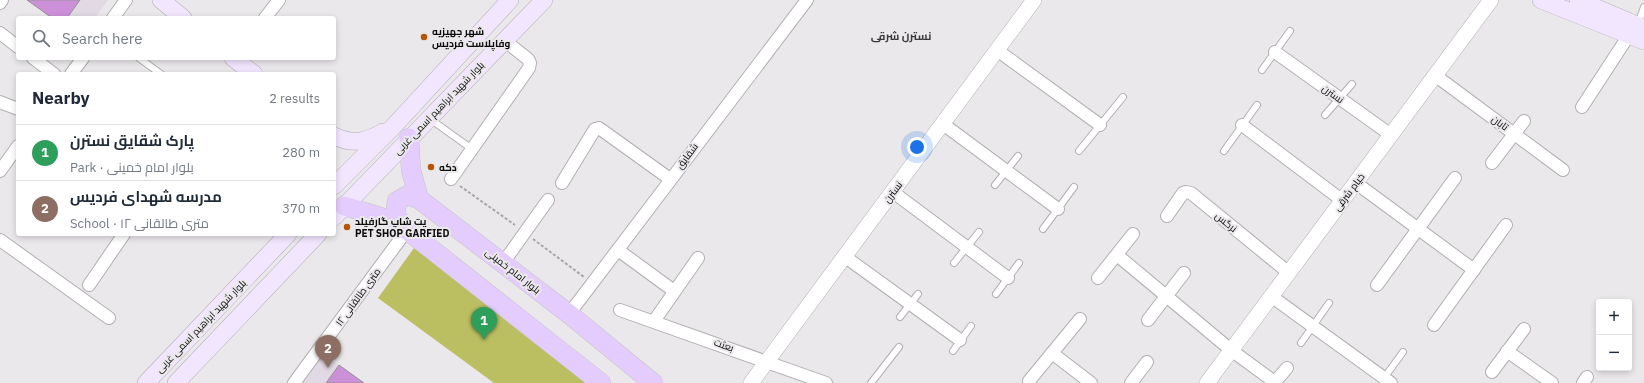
<!DOCTYPE html>
<html lang="en">
<head>
<meta charset="utf-8">
<style>
	:root { --surface:#fff; --page:#f6f6f7; --text:#1f2937; --muted:#747a83; --line:#e0e1e3; --accent:#b45609 }
	body { margin:0; font-family:"IBM Plex Sans",Cairo,sans-serif; background:var(--page); color:var(--text) }
	.controls { position:absolute; right:12px; bottom:12px; display:grid; overflow:hidden; border-radius:4px; box-shadow:0 2px 6px #0003 }
	.controls button { width:36px; height:36px; display:grid; place-items:center; padding:0; border:0; border-bottom:1px solid var(--line); background:var(--surface); color:var(--text); font:20px sans-serif }
	.you { position:absolute; left:917px; top:147px; width:14px; height:14px; margin:-10px; border:3px solid #fff; border-radius:50%; background:#1a73e8; box-shadow:0 0 0 6px #1a73e833 }
	.badge { display:grid; place-items:center; width:26px; height:26px; border-radius:50%; background:var(--accent); color:#fff; font-size:13px; font-weight:700 }
	.pin { position:absolute; translate:-50% -33px; filter:drop-shadow(0 1px 2px #0008) }
	.pin::after { content:''; position:absolute; top:21px; width:14px; height:12px; background:inherit; clip-path:polygon(0 0,100% 0,50% 100%) }
	.list { margin:0; padding:0; list-style:none }
	h2 { display:flex; justify-content:space-between; align-items:center; height:52px; margin:0; padding:0 16px; font-size:17px }
	h2 small { font-size:13px; font-weight:400; color:var(--muted) }
	.list li { display:grid; grid-template-columns:26px 1fr auto; gap:12px; align-items:center; box-sizing:border-box; height:56px; padding:0 16px; border-top:1px solid var(--line) }
	.list b { display:block; font-size:15px; white-space:nowrap }
	.list p { margin:0; font-size:13px; white-space:nowrap; color:var(--muted) }
	.list em { font-size:13px; font-style:normal; color:var(--muted) }
	.icon { flex:none; width:22px; height:22px; fill:none; stroke:currentColor; stroke-width:2; stroke-linecap:round; stroke-linejoin:round }
	.map { position:relative; flex:none; width:1644px; height:383px; overflow:hidden }
	.search { position:absolute; background:var(--surface); box-shadow:0 2px 6px #0003; left:16px; top:16px; width:320px; height:44px; display:flex; align-items:center; gap:10px; box-sizing:border-box; padding:0 14px; border-radius:4px; color:var(--muted); font-size:15px }
	.panel { position:absolute; background:var(--surface); box-shadow:0 2px 6px #0003; left:16px; top:72px; width:320px; height:164px; border-radius:4px }
	.map>svg:first-child { display:block }
	.built { fill:#e1d9e3 }
	.green { fill:#bcbf61 }
	.building { fill:#cc90d9; stroke:#959396 }
	.lines { fill:none; stroke-linecap:round; stroke-linejoin:round }
	.service-casing { stroke:#b2afb2; stroke-width:8 }
	.minor-casing { stroke:#b2afb2; stroke-width:14 }
	.tertiary-casing { stroke:#b2afb2; stroke-width:16 }
	.secondary-casing { stroke:#b2afb2; stroke-width:18 }
	.primary-casing { stroke:#c5c4c5; stroke-width:20 }
	.path { stroke:#a8a5a8; stroke-width:2; stroke-dasharray:3 2; stroke-linecap:butt }
	.service { stroke:#fff; stroke-width:6 }
	.minor { stroke:#fff; stroke-width:12 }
	.tertiary { stroke:#fff; stroke-width:15 }
	.secondary { stroke:#f2e6ff; stroke-width:17 }
	.primary { stroke:#e4cdfe; stroke-width:19 }
	.poi-dot { fill:#b45609; stroke:#ebe8ec; stroke-width:1.5 }
	.labels { text-anchor:middle; dominant-baseline:central; stroke-width:4; stroke-linejoin:round; paint-order:stroke }
	.poi-label { font-size:10px; font-weight:bold; fill:#0c0b0c; stroke:#ebe8ec; text-anchor:start }
	.street-label { font-size:10px; fill:#0c0b0c; stroke:#ebe8ec }
	.neighbourhood-label { font-size:11px; font-weight:bold; fill:#3b383b; stroke:#ebe8ec }
</style>
</head>
<body>
<div class="map">
<svg width="1644" height="383" viewBox="0 0 1644 383">
	<rect width="100%" height="100%" fill="#ebe8ec"/>
	<g class="built">
		<path d="M27,0H108L95,18H52Z"/>
		<path d="M323,354L364,383H303Z"/>
	</g>
	<path class="green" d="M414,248L586,383H494L378,298Z"/>
	<g class="building">
		<path d="M27,0H80L67,18H52Z"/>
		<path d="M339,365L364,383H326Z"/>
	</g>
	<g class="lines">
		<defs>
			<g id="service">
				<path d="M1638,24L1644,7"/>
				<path d="M139,58L161,74"/>
				<path d="M1262,70L1290,31"/>
				<path d="M1325,115L1352,84"/>
				<path d="M430,119L472,149"/>
				<path d="M1079,151L1123,97"/>
				<path d="M1224,151L1257,105"/>
				<path d="M995,185L1018,156"/>
				<path d="M1043,229L1074,187"/>
				<path d="M954,263L979,232"/>
				<path d="M996,294L1019,263"/>
				<path d="M900,317L918,294"/>
				<path d="M1301,343L1329,303"/>
				<path d="M953,351L971,326"/>
				<path d="M1384,378L1403,352"/>
				<path d="M871,383L899,347"/>
			</g>
			<g id="minor">
				<path d="M0,3L2,0"/>
				<path d="M113,18L126,0"/>
				<path d="M265,18L279,0"/>
				<path d="M0,33L18,47"/>
				<path d="M997,50L1100,125"/>
				<path d="M1275,52L1391,135"/>
				<path d="M33,58L54,74"/>
				<path d="M71,74L83,58"/>
				<path d="M1436,76L1563,170"/>
				<path d="M0,102L18,109"/>
				<path d="M1582,107L1629,35"/>
				<path d="M943,124L1058,209"/>
				<path d="M1242,125L1343,201"/>
				<path d="M1492,163L1524,121"/>
				<path d="M0,171L18,146"/>
				<path d="M451,179L529,68L530,63L528,59L505,41"/>
				<path d="M562,183L595,129L599,128L670,179"/>
				<path d="M1356,183L1474,270"/>
				<path d="M893,192L1008,278"/>
				<path d="M1167,216L1183,193L1186,192L1191,193L1289,273"/>
				<path d="M0,240L109,318"/>
				<path d="M618,250L674,291"/>
				<path d="M1117,255L1231,350L1276,383"/>
				<path d="M844,256L960,340"/>
				<path d="M503,263L548,200"/>
				<path d="M1098,278L1133,234"/>
				<path d="M89,285L124,234"/>
				<path d="M1377,285L1455,178"/>
				<path d="M1271,296L1391,383"/>
				<path d="M620,310L826,383"/>
				<path d="M569,314L807,0"/>
				<path d="M1148,320L1184,273"/>
				<path d="M654,321L698,258"/>
				<path d="M1434,325L1506,225"/>
				<path d="M1507,351L1552,383"/>
				<path d="M1052,353L1091,383"/>
				<path d="M1492,372L1524,329"/>
				<path d="M1029,381L1080,319"/>
				<path d="M294,383L407,230"/>
				<path d="M1131,383L1147,362"/>
				<path d="M1274,383L1287,368"/>
				<path d="M1583,383L1587,377"/>
			</g>
			<g id="tertiary">
				<path d="M751,383L1034,0"/>
				<path d="M1207,383L1491,0"/>
			</g>
			<g id="secondary">
				<path d="M161,0L183,18"/>
				<path d="M1541,0L1644,41"/>
				<path d="M1578,0L1644,28"/>
				<path d="M233,58L254,74"/>
				<path d="M334,136C353,145 365,142 383,132"/>
				<path d="M334,186L392,128L510,0"/>
				<path d="M334,217L544,0"/>
				<path d="M146,383L288,234"/>
				<path d="M176,383L318,234"/>
			</g>
			<g id="primary">
				<path d="M409,138L411,170L419,199L569,314L653,383"/>
				<path d="M344,206L378,216L407,230L601,383"/>
				<path d="M407,230L395,215L397,201L408,195L419,199"/>
			</g>
		</defs>
		<use href="#service" class="service-casing"/>
		<use href="#minor" class="minor-casing"/>
		<use href="#tertiary" class="tertiary-casing"/>
		<use href="#secondary" class="secondary-casing"/>
		<use href="#primary" class="primary-casing"/>
		<g class="path">
			<path d="M460,186L515,225"/>
			<path d="M533,239L584,277"/>
		</g>
		<use href="#service" class="service"/>
		<use href="#minor" class="minor"/>
		<use href="#tertiary" class="tertiary"/>
		<use href="#secondary" class="secondary"/>
		<use href="#primary" class="primary"/>
	</g>
	<g class="poi-dot">
		<circle cx="424" cy="37" r="4"/>
		<circle cx="431" cy="167" r="4"/>
		<circle cx="347" cy="227" r="4"/>
	</g>
	<g class="labels">
		<g class="poi-label">
			<text x="432" y="31">شهر جهیزیه<tspan x="432" dy="12">وفاپلاست فردیس</tspan></text>
			<text x="439" y="167">دکه</text>
			<text x="355" y="221">پت شاپ گارفیلد<tspan x="355" dy="12">PET SHOP GARFIED</tspan></text>
		</g>
		<g class="street-label">
			<text transform="translate(1333 94) rotate(36)">نسترن</text>
			<text transform="translate(439 108) rotate(-46)">بلوار شهید ابراهیم اسمی غربی</text>
			<text transform="translate(1500 123) rotate(36)">تابان</text>
			<text transform="translate(687 156) rotate(-53)">شقایق</text>
			<text transform="translate(893 192) rotate(-53)">نسترن</text>
			<text transform="translate(1349 192) rotate(-53)">خیام شرقی</text>
			<text transform="translate(1226 222) rotate(39)">نرگس</text>
			<text transform="translate(513 271) rotate(38)">بلوار امام خمینی</text>
			<text transform="translate(358 297) rotate(-54)">۱۲ متری طالقانی</text>
			<text transform="translate(201 326) rotate(-46)">بلوار شهید ابراهیم اسمی غربی</text>
			<text transform="translate(724 345) rotate(20)">بعثت</text>
		</g>
		<g class="neighbourhood-label">
			<text x="901" y="36">نسترن شرقی</text>
		</g>
	</g>
</svg>
<div class="controls">
<button>+</button>
<button>−</button>
</div>
<div class="you"></div>
<div class="pin badge" style="left:484px;top:340px;background:#2e9e5b">1</div>
<div class="pin badge" style="left:328px;top:368px;background:#8d6e63">2</div>
<div class="search"><svg class="icon" aria-label="search" viewBox="0 0 24 24"><circle cx="10" cy="10" r="6"/><path d="M15 15l6 6"/></svg>Search here</div>
<section class="panel">
<h2>Nearby<small>2 results</small></h2>
<ul class="list">
<li><span class="badge" style="background:#2e9e5b">1</span><div><b>پارک شقایق نسترن</b><p>Park · بلوار امام خمینی</p></div><em>280 m</em></li>
<li><span class="badge" style="background:#8d6e63">2</span><div><b>مدرسه شهدای فردیس</b><p>School · ۱۲ متری طالقانی</p></div><em>370 m</em></li>
</ul>
</section>
</div>
</body>
</html>
